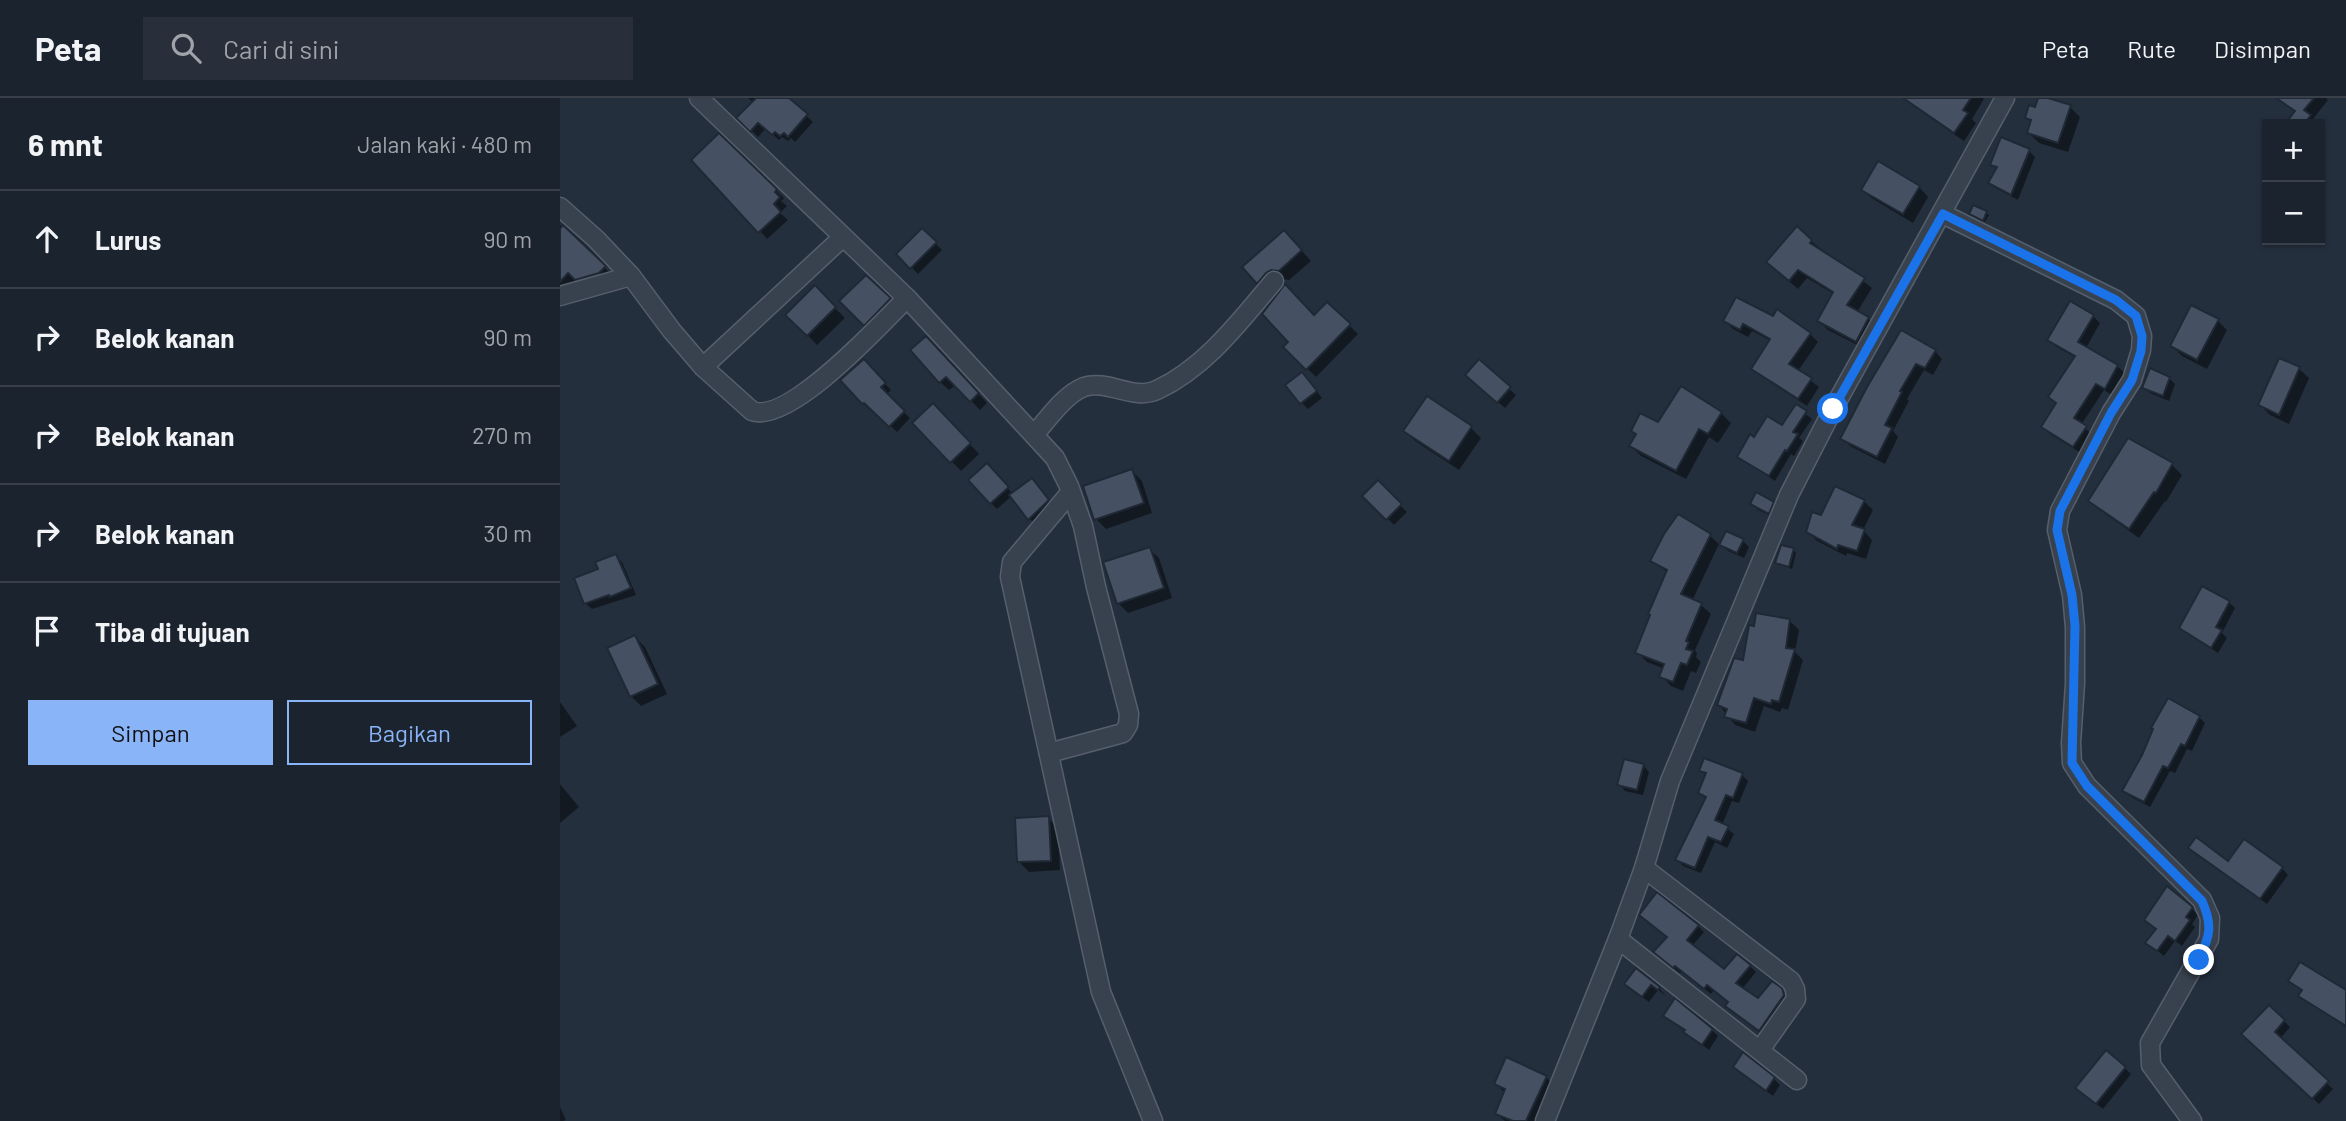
<!DOCTYPE html>
<html lang="id">
<head>
<meta charset="utf-8">
<style>
	:root { --surface:#1b232e; --page:#282f3a; --text:#f1f3f6; --muted:#a0a4aa; --line:#39404a; --accent:#8ab4f8 }
	body { margin:0; font-family:Barlow,sans-serif; background:var(--page); color:var(--text) }
	.controls { position:absolute; right:21px; top:21px; display:grid; overflow:hidden; border-radius:0px; box-shadow:0 2px 5px #0004 }
	.controls button { width:63px; height:63px; display:grid; place-items:center; padding:0; border:0; border-bottom:2px solid var(--line); background:var(--surface); color:var(--text); font:35px sans-serif }
	.stop { position:absolute; width:21px; height:21px; margin:-16px; border:5px solid #1a73e8; border-radius:50%; background:#fff }
	.stop.end { background:#1a73e8; border-color:#fff; box-shadow:0 2px 7px #0008 }
	.list { margin:0; padding:0; list-style:none }
	h2 { display:flex; justify-content:space-between; align-items:center; height:91px; margin:0; padding:0 28px; font-size:30px }
	h2 small { font-size:23px; font-weight:400; color:var(--muted) }
	.list li { display:grid; grid-template-columns:46px 1fr auto; gap:21px; align-items:center; box-sizing:border-box; height:98px; padding:0 28px; border-top:2px solid var(--line) }
	.list b { display:block; font-size:26px; white-space:nowrap }
	.list em { font-size:23px; font-style:normal; color:var(--muted) }
	.actions { display:flex; gap:14px; padding:21px 28px }
	.actions a { flex:1; padding:16px 0; border:2px solid var(--accent); border-radius:0px; text-align:center; font-size:24px; color:var(--accent) }
	.actions .main { background:var(--accent); color:#111 }
	.icon { flex:none; width:38px; height:38px; fill:none; stroke:currentColor; stroke-width:2; stroke-linecap:round; stroke-linejoin:round }
	.map { position:relative; flex:none; width:1786px; height:1023px; overflow:hidden }
	header { display:flex; align-items:center; gap:42px; box-sizing:border-box; height:98px; padding:0 35px; background:var(--surface); border-bottom:2px solid var(--line) }
	header strong { font-size:33px }
	nav { display:flex; gap:38px; margin-inline-start:auto; font-size:24px }
	.search { width:490px; height:63px; background:var(--page); display:flex; align-items:center; gap:18px; box-sizing:border-box; padding:0 24px; border-radius:0px; color:var(--muted); font-size:26px }
	main { display:flex }
	aside { flex:1; background:var(--surface) }
	.map>svg:first-child { display:block }
	.shadow { fill:#0007 }
	.building { fill:#455162; stroke:#1f2835; stroke-width:2 }
	.lines { fill:none; stroke-linecap:round; stroke-linejoin:round }
	.minor-casing { stroke:#565f6c; stroke-width:21 }
	.minor { stroke:#38414e; stroke-width:18 }
	.route { stroke:#1a73e8; stroke-width:9 }
</style>
</head>
<body>
<header>
<strong>Peta</strong>
<div class="search"><svg class="icon" aria-label="search" viewBox="0 0 24 24"><circle cx="10" cy="10" r="6"/><path d="M15 15l6 6"/></svg>Cari di sini</div>
<nav><a>Peta</a><a>Rute</a><a>Disimpan</a></nav>
</header>
<main>
<aside>
<h2>6 mnt<small>Jalan kaki · 480 m</small></h2>
<ul class="list">
<li><svg class="icon" aria-label="ahead" viewBox="0 0 24 24"><path d="M12 20V5M6 11l6-6 6 6"/></svg><div><b>Lurus</b></div><em>90 m</em></li>
<li><svg class="icon" aria-label="right" viewBox="0 0 24 24"><path d="M7 20v-9h11M14 6l5 5-5 5"/></svg><div><b>Belok kanan</b></div><em>90 m</em></li>
<li><svg class="icon" aria-label="right" viewBox="0 0 24 24"><path d="M7 20v-9h11M14 6l5 5-5 5"/></svg><div><b>Belok kanan</b></div><em>270 m</em></li>
<li><svg class="icon" aria-label="right" viewBox="0 0 24 24"><path d="M7 20v-9h11M14 6l5 5-5 5"/></svg><div><b>Belok kanan</b></div><em>30 m</em></li>
<li><svg class="icon" aria-label="arrive" viewBox="0 0 24 24"><path d="M6 21V4h12l-3 4 3 4H6"/></svg><div><b>Tiba di tujuan</b></div></li>
</ul>
<div class="actions"><a class="main">Simpan</a><a>Bagikan</a></div>
</aside>
<div class="map">
<svg width="1786" height="1023" viewBox="0 0 1786 1023">
	<rect width="100%" height="100%" fill="#242f3e"/>
	<g class="shadow">
		<path d="M188,0H227L253,24L235,44L231,40L228,43L222,39L219,42L206,30L198,39L179,20L194,5Z"/>
		<path d="M1359,0H1423L1424,1L1412,21L1416,25L1404,43L1363,15L1354,6Z"/>
		<path d="M1480,0L1510,9L1520,19L1508,54L1479,45L1469,35L1472,25L1467,19L1476,11Z"/>
		<path d="M1724,0H1766L1768,2L1753,21L1758,26H1735L1730,22L1736,15L1722,3Z"/>
		<path d="M159,37L224,100L221,103L227,108L220,115L228,122L207,141L200,133Z"/>
		<path d="M1469,53L1475,59L1458,102L1437,91L1431,85L1438,72L1432,66Z"/>
		<path d="M1359,89L1368,99L1353,125L1313,101L1303,92Z"/>
		<path d="M1426,115L1429,117L1425,124L1411,116Z"/>
		<path d="M0,127L51,176L23,188L16,181L0,197Z"/>
		<path d="M362,132L382,152L358,176L338,156Z"/>
		<path d="M1251,143L1312,190L1297,214L1308,220L1317,229L1305,251L1268,232L1259,223L1274,196L1247,180L1238,191L1217,173Z"/>
		<path d="M734,144L751,163L729,182L721,181L707,194L684,169Z"/>
		<path d="M306,179L339,211L314,236L282,203Z"/>
		<path d="M255,190L285,220L257,247L228,217Z"/>
		<path d="M767,206L798,236L756,279L725,249Z"/>
		<path d="M1533,218L1540,225L1526,250L1557,268L1565,275L1552,297L1544,292L1521,327L1533,337L1521,355L1490,336L1483,329L1497,306L1516,260L1497,249L1490,242Z"/>
		<path d="M1165,223L1250,236L1258,244L1238,273L1259,289L1247,308L1201,278L1193,270L1211,243L1192,233L1188,239L1173,231Z"/>
		<path d="M1658,223L1667,232L1647,271L1622,258L1612,248Z"/>
		<path d="M375,249L427,305L420,312L396,287L389,292L380,284Z"/>
		<path d="M1375,253L1382,261L1373,277L1364,272L1347,301L1349,303L1333,333L1338,339L1325,366L1290,348L1283,341L1308,290Z"/>
		<path d="M304,263L331,292L326,297L350,320L337,334L311,310L309,311L303,305Z"/>
		<path d="M919,264L956,297L945,310L913,283Z"/>
		<path d="M1739,271L1749,280L1729,326L1710,317L1700,307Z"/>
		<path d="M1609,280L1615,286L1609,303L1590,295L1584,289Z"/>
		<path d="M748,282L762,300L748,311L742,305Z"/>
		<path d="M867,301L911,330L921,340L899,372L855,343L845,333Z"/>
		<path d="M373,307L419,356L401,373L354,325Z"/>
		<path d="M1236,309L1252,321L1239,340L1243,343L1234,358L1231,356L1215,383L1179,359L1195,341L1223,329Z"/>
		<path d="M1161,315L1171,325L1158,345L1149,339L1126,381L1081,358L1071,348L1099,327Z"/>
		<path d="M1568,342L1612,367L1622,377L1606,404L1605,403L1579,440L1540,412L1530,403Z"/>
		<path d="M427,368L453,396L478,388L494,409L475,427L452,398L437,411L431,405Z"/>
		<path d="M572,373L582,383L592,415L546,431L536,421Z"/>
		<path d="M818,385L847,414L834,427L805,398Z"/>
		<path d="M1304,403L1313,412L1303,432L1312,442L1306,461L1287,455L1286,458L1257,443L1248,434L1262,419Z"/>
		<path d="M1192,405H1213L1219,411L1215,420L1198,412Z"/>
		<path d="M1149,437L1159,446L1132,503L1141,507L1151,516L1135,552L1137,555L1136,559L1141,564L1136,575L1131,573L1123,593L1111,588L1102,579L1105,571L1087,564L1077,554L1108,475L1093,463Z"/>
		<path d="M1183,443L1189,449L1184,460L1168,453L1161,446Z"/>
		<path d="M589,451L599,460L612,500L568,515L558,505Z"/>
		<path d="M1233,452L1236,455L1232,471L1217,465Z"/>
		<path d="M55,458L62,464L76,497L32,511L25,505L41,472Z"/>
		<path d="M1669,504L1675,510L1662,535L1667,540L1658,555L1621,530Z"/>
		<path d="M1230,523L1239,532L1235,554L1243,562L1228,612L1222,610L1220,614L1204,608L1195,634L1175,627L1159,607L1184,565Z"/>
		<path d="M75,539L85,549L107,596L81,608L71,598L49,550Z"/>
		<path d="M0,604L17,628L0,639Z"/>
		<path d="M1639,619L1645,625L1632,653L1627,651L1615,675L1610,673L1590,709L1571,699L1564,692Z"/>
		<path d="M1083,667L1089,674L1083,697L1065,693L1059,686Z"/>
		<path d="M1141,672L1182,677L1188,683L1179,705L1172,703L1162,727L1174,736L1167,750L1155,744L1141,775L1123,768L1117,761L1147,702L1140,695L1147,678Z"/>
		<path d="M0,686L19,709L0,725Z"/>
		<path d="M488,720L498,730L500,772L469,774L459,764Z"/>
		<path d="M1630,750L1669,765L1722,770L1728,777L1707,806Z"/>
		<path d="M1632,811L1638,817L1632,826L1635,829L1622,848L1615,843L1604,858L1588,845L1597,832L1586,822Z"/>
		<path d="M1138,828L1144,834L1132,848L1164,874L1190,868L1196,874L1182,891L1198,903L1212,885L1230,902L1206,938L1174,914L1170,905L1154,892L1151,896L1122,873L1120,875L1102,860Z"/>
		<path d="M1741,866L1786,894V929L1740,898L1743,893L1730,883Z"/>
		<path d="M1077,872L1099,890L1105,897L1098,892L1089,904L1073,892Z"/>
		<path d="M1709,909L1730,929L1720,941L1773,991L1759,1006L1684,936Z"/>
		<path d="M1105,918L1152,932L1158,938L1149,952Z"/>
		<path d="M1565,970L1571,976L1543,1011L1524,996Z"/>
		<path d="M1182,975L1214,981L1220,987L1213,998Z"/>
		<path d="M986,979L995,988L979,1023H945L937,1016L945,995L936,986Z"/>
		<path d="M0,1009L6,1022L3,1023H0Z"/>
	</g>
	<g class="building">
		<path d="M196,0H229L248,16L228,39L224,35L220,38L215,34L212,37L198,25L190,34L176,20Z"/>
		<path d="M1343,0H1411L1403,12L1408,15L1394,35Z"/>
		<path d="M1478,0H1488L1511,7L1498,45L1467,35L1471,22L1465,20L1469,7L1475,9Z"/>
		<path d="M1716,0H1754L1744,12L1751,17L1744,26H1725L1735,13Z"/>
		<path d="M159,35L217,91L215,94L220,99L214,106L221,114L198,135L131,62Z"/>
		<path d="M1441,39L1470,51L1451,97L1428,85L1437,69L1430,67Z"/>
		<path d="M1318,63L1360,88L1343,116L1301,92Z"/>
		<path d="M1413,107L1427,113L1423,123L1409,116Z"/>
		<path d="M3,127L46,168L39,175L15,182L8,175L0,184V131Z"/>
		<path d="M1237,128L1252,142L1250,145L1305,180L1287,207L1309,219L1296,244L1257,223L1273,194L1238,172L1229,183L1206,164Z"/>
		<path d="M362,130L377,144L350,171L336,156Z"/>
		<path d="M724,132L742,152L719,173L711,172L706,175L697,186L682,169Z"/>
		<path d="M306,177L331,200L304,228L279,203Z"/>
		<path d="M725,186L754,217L767,204L791,226L746,272L723,249L728,244L702,216Z"/>
		<path d="M255,187L276,209L247,238L225,217Z"/>
		<path d="M1176,199L1213,218L1217,211L1251,235L1229,266L1252,280L1238,301L1191,271L1210,241L1183,226L1180,232L1163,223Z"/>
		<path d="M1510,203L1534,217L1518,244L1558,267L1545,291L1536,286L1514,320L1527,328L1513,349L1481,329L1496,305L1488,299L1515,258L1487,242Z"/>
		<path d="M1631,207L1659,221L1637,262L1610,248Z"/>
		<path d="M1341,232L1376,252L1365,270L1356,266L1340,293L1342,294L1325,327L1332,330L1317,359L1280,341L1307,289Z"/>
		<path d="M366,238L419,295L410,304L386,279L379,285L350,252Z"/>
		<path d="M1719,260L1740,269L1719,317L1698,307Z"/>
		<path d="M304,261L326,285L321,289L345,313L329,329L304,305L302,306L280,282Z"/>
		<path d="M919,261L951,289L937,305L905,277Z"/>
		<path d="M1590,270L1610,279L1603,298L1582,290Z"/>
		<path d="M742,274L757,293L740,306L725,287Z"/>
		<path d="M1121,288L1162,314L1148,336L1139,331L1116,373L1069,348L1076,336L1071,333L1080,315L1098,324Z"/>
		<path d="M867,298L912,328L889,363L843,333Z"/>
		<path d="M373,305L411,345L390,365L352,325Z"/>
		<path d="M1236,306L1247,313L1233,334L1238,336L1227,353L1225,352L1209,378L1177,359L1190,336L1194,339L1207,318L1222,327Z"/>
		<path d="M1568,340L1613,365L1596,395L1594,394L1569,431L1528,403Z"/>
		<path d="M427,365L449,389L430,406L408,382Z"/>
		<path d="M572,371L584,405L534,422L523,388Z"/>
		<path d="M472,380L489,402L468,422L449,397Z"/>
		<path d="M818,382L842,406L826,422L802,398Z"/>
		<path d="M1275,388L1305,402L1292,427L1305,431L1297,453L1278,447L1277,451L1246,434L1252,414L1261,417Z"/>
		<path d="M1196,394L1214,404L1209,416L1190,406Z"/>
		<path d="M1118,416L1151,436L1121,496L1142,505L1126,543L1129,544L1126,551L1133,553L1127,567L1121,565L1113,584L1099,579L1104,566L1075,555L1090,517L1088,516L1107,472L1090,463L1104,436Z"/>
		<path d="M1166,433L1184,441L1177,455L1159,447Z"/>
		<path d="M1221,447L1234,450L1229,469L1215,465Z"/>
		<path d="M590,449L604,490L557,506L543,464Z"/>
		<path d="M56,456L71,490L50,499L49,497L24,506L14,480L38,471L35,464Z"/>
		<path d="M1642,488L1670,503L1656,529L1662,532L1651,550L1619,530Z"/>
		<path d="M1196,515L1230,521L1226,550L1235,551L1219,604L1212,602L1211,606L1194,600L1186,625L1164,619L1167,611L1157,607L1174,560L1183,562L1189,527L1194,528Z"/>
		<path d="M75,537L98,586L70,599L47,550Z"/>
		<path d="M1608,600L1640,618L1625,648L1621,646L1608,670L1603,668L1584,704L1562,693L1582,657L1593,631L1591,630Z"/>
		<path d="M1144,660L1183,675L1173,700L1166,697L1155,722L1169,728L1161,744L1148,739L1135,770L1115,762L1146,699L1138,695L1146,675L1139,673Z"/>
		<path d="M1064,661L1084,666L1077,692L1057,687Z"/>
		<path d="M489,718L491,763L457,764L455,720Z"/>
		<path d="M1636,739L1668,763L1684,741L1723,769L1700,801L1628,750Z"/>
		<path d="M1607,788L1633,809L1626,819L1630,822L1615,843L1608,838L1597,853L1585,845L1596,831L1584,822Z"/>
		<path d="M1097,794L1139,827L1127,842L1164,871L1177,856L1191,867L1176,885L1198,900L1212,883L1222,890L1224,897L1199,933L1165,908L1168,904L1147,887L1144,891L1115,868L1113,870L1093,854L1107,839L1079,817Z"/>
		<path d="M1740,864L1786,892V928L1738,898L1742,892L1728,883Z"/>
		<path d="M1076,870L1100,889L1098,892L1091,887L1082,899L1064,886Z"/>
		<path d="M1115,900L1153,931L1142,947L1123,934L1125,932L1103,918Z"/>
		<path d="M1709,907L1725,922L1715,934L1769,983L1752,1001L1681,936Z"/>
		<path d="M1546,952L1566,969L1536,1006L1515,990Z"/>
		<path d="M1183,954L1215,979L1206,993L1173,969Z"/>
		<path d="M946,959L987,978L966,1023H953L935,1016L945,991L934,986Z"/>
	</g>
	<g class="lines">
		<defs>
			<g id="minor">
				<path d="M139,0L347,200L495,360L509,388L523,428L536,489L569,616L568,627L563,635L489,655"/>
				<path d="M0,109L36,141L71,178L112,233L143,269L192,313C229,327 321,226 347,200"/>
				<path d="M1383,116L1556,202L1576,218L1582,238L1581,252L1572,282L1551,315L1500,413L1497,432L1512,497L1515,529V586L1511,645L1512,665L1527,688L1642,802L1650,820L1649,841L1590,945L1591,967L1632,1023"/>
				<path d="M0,198L71,178"/>
				<path d="M143,269L283,139"/>
				<path d="M474,337C487,322 505,296 524,289C548,281 573,303 597,292C646,269 680,223 714,183"/>
				<path d="M510,395L452,464L450,479L541,894L593,1023"/>
				<path d="M1084,770L1231,883L1235,891L1236,901L1200,952"/>
				<path d="M1058,841L1237,982"/>
				<path d="M985,1023L1058,841L1084,770L1110,683L1229,397L1273,311L1445,0"/>
			</g>
		</defs>
		<use href="#minor" class="minor-casing"/>
		<use href="#minor" class="minor"/>
	</g>
	<g class="lines">
		<path class="route" d="M1273,311L1383,116L1556,202L1576,218L1582,238L1581,253L1572,282L1551,315L1500,413L1497,432L1512,497L1515,528L1512,665L1527,688L1642,803C1653,828 1650,837 1639,862"/>
	</g>
</svg>
<div class="controls">
<button>+</button>
<button>−</button>
</div>
<div class="stop" style="left:1273px;top:311px"></div>
<div class="stop end" style="left:1639px;top:862px"></div>
</div>
</main>
</body>
</html>
